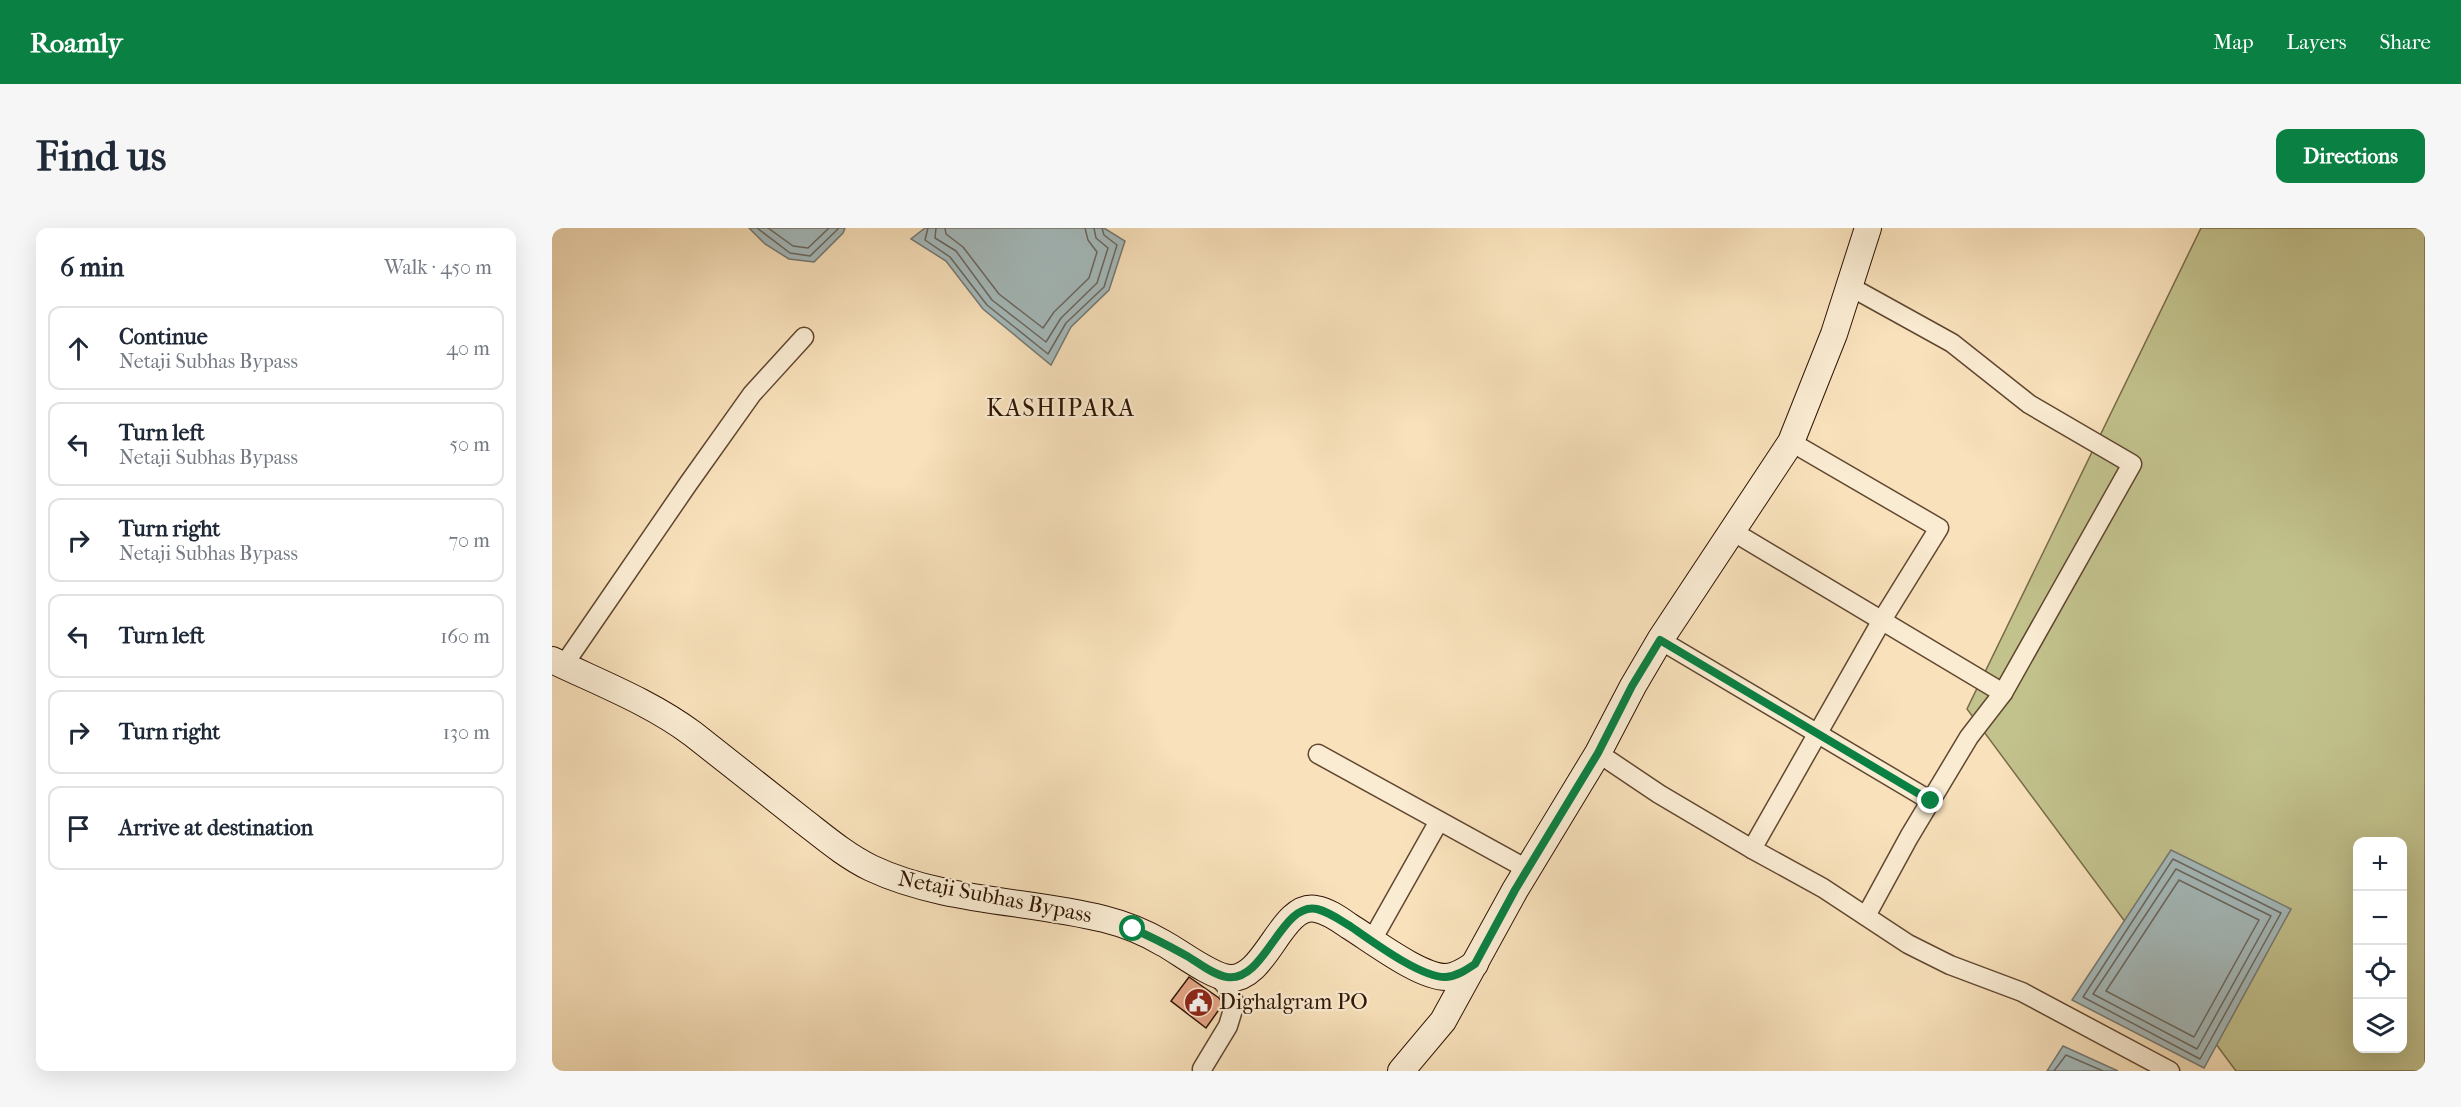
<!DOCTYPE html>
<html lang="en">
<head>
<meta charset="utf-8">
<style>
	:root { --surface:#fff; --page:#f6f6f7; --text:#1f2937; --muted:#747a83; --line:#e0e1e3; --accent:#0b8043 }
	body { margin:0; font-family:"IM FELL French Canon",serif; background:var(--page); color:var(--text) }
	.controls { position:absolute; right:18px; bottom:18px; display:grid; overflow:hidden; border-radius:12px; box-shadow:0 6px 24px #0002 }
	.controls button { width:54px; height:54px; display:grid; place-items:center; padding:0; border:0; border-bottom:2px solid var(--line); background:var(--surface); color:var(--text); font:30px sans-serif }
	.stop { position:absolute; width:18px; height:18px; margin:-14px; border:4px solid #0b8043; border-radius:50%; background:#fff }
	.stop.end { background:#0b8043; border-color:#fff; box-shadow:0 2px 6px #0008 }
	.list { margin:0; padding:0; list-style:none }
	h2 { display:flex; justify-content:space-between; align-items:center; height:78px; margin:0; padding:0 24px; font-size:26px }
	h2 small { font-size:20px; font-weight:400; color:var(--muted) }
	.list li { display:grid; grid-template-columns:39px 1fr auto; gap:18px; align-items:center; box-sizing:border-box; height:84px; margin:0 12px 12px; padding:0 12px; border:2px solid var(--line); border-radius:12px }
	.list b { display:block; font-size:22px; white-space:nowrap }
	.list p { margin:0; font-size:20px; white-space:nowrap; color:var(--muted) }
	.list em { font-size:20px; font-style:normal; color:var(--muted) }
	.icon { flex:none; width:33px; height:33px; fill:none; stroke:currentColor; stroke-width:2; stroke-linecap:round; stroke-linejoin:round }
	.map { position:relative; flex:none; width:1873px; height:843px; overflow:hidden; border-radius:12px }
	header { display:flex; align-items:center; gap:36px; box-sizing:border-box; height:84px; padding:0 30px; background:var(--accent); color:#fff }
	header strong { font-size:28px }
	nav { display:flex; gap:33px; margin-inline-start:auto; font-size:21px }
	.intro { display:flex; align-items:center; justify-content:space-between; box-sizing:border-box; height:144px; padding:0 36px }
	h1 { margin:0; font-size:42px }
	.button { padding:15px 27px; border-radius:12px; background:var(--accent); color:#fff; font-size:21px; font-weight:700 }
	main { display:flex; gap:36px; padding:0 36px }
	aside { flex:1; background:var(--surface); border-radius:12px; box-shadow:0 6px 24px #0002 }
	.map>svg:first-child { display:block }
	.green { fill:#c2c28d; stroke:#786b48; stroke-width:1.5; fill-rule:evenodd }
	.water { fill:#a4babc; stroke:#757872; stroke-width:1.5 }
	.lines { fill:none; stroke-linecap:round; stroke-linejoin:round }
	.shore { stroke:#6a675f; stroke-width:1.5 }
	.building { fill:#e6a586; stroke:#2f1402; stroke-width:1.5 }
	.street-casing { stroke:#614730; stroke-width:21 }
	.secondary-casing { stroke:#2f1402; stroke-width:28 }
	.street { stroke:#faecd3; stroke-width:18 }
	.secondary { stroke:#faecd3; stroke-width:26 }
	.route { stroke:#0b8043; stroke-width:8 }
	.labels { text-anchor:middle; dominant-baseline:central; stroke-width:4.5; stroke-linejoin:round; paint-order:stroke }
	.street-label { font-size:22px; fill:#2f1402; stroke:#faecd3 }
	.poi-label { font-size:22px; fill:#2f1402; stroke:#faecd3; text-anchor:start }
	.neighbourhood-label { font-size:24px; letter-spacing:1.5px; fill:#2f1402; stroke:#faecd3 }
</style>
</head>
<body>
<header>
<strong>Roamly</strong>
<nav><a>Map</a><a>Layers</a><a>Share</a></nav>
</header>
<div class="intro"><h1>Find us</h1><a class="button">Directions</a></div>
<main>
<aside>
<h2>6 min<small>Walk · 450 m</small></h2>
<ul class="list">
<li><svg class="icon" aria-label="ahead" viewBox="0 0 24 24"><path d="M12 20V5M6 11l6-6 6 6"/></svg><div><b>Continue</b><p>Netaji Subhas Bypass</p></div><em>40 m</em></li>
<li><svg class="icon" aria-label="left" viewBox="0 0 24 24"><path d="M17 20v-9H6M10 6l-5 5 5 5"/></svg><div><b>Turn left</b><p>Netaji Subhas Bypass</p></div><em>50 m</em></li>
<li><svg class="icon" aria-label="right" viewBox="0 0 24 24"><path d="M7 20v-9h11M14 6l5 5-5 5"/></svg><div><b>Turn right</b><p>Netaji Subhas Bypass</p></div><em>70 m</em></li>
<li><svg class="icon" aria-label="left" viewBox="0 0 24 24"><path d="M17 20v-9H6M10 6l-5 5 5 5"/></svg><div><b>Turn left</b></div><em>160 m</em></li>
<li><svg class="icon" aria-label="right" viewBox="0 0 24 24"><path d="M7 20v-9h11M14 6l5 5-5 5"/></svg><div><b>Turn right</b></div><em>130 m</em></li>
<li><svg class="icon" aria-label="arrive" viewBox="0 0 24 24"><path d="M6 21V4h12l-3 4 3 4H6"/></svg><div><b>Arrive at destination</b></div></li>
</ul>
</aside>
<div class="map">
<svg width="1873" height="843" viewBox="0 0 1873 843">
	<rect width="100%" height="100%" fill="#f8e1bb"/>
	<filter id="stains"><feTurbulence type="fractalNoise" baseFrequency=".00333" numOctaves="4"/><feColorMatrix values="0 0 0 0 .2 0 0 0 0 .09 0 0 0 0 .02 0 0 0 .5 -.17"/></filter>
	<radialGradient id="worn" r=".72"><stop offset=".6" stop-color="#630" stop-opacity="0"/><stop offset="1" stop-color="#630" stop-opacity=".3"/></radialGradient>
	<path class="green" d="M1649,0H1873V843H1684L1415,481ZM1806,614H1850V820H1806Z"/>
	<g class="water">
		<path d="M197,0H293L291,5L262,34L237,31L213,16Z"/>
		<path d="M373,0H552L573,13L557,62L519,99L499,137L431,81L394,33L359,11Z"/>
		<path d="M1619,622L1739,681L1652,840L1520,772Z"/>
		<path d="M1511,818L1566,843H1495Z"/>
	</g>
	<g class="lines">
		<g class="shore">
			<path d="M205,0L238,25L258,28L287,0"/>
			<path d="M216,0L241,18L256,20L277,0"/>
			<path d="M376,0L373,12L398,29L435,77L496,126L514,95L552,59L565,17L552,7L550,0"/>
			<path d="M384,0L383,10L404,23L440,72L494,114L509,90L545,55L556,20L544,10L542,0"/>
			<path d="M393,0L394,6L411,19L447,66L491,100L502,84L537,50L545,24L536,12L533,0"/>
			<path d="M1621,631L1729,685L1648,831L1531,769Z"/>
			<path d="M1624,641L1719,688L1645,821L1541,766Z"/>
			<path d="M1627,652L1707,692L1642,809L1554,763Z"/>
			<path d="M1502,843L1514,827L1551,843"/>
		</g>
	</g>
	<path class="building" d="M637,749L667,770L671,776L654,800L619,773Z"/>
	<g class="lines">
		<defs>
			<g id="street">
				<path d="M1297,58L1400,115L1477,176L1580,236L1451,465L1417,509L1357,609L1314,688"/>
				<path d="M1180,303L1451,465"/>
				<path d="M1108,412L1379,573"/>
				<path d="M11,438L136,256L200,166L252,109"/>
				<path d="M1046,525L1107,566L1200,621L1271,660L1356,716L1398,737L1470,764L1618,843"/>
				<path d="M766,526L975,641"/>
				<path d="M1200,621L1330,392L1387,300L1239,214"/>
				<path d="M820,712L887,593"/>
				<path d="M650,841L676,798L683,775L673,757L662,745"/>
			</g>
			<g id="secondary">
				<path d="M0,432C48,455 98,474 141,506C177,534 213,563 250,592C272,609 294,628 319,640C391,674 475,672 552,691C572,696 594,705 611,715C628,724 658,748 677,750C714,753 729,674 764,681C776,683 787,691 797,698C820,712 869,750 895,749C906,748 914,742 923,736"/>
				<path d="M849,843L891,793L963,662L1046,525L1081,458L1108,412L1239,214L1282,106L1316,0"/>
			</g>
		</defs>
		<use href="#street" class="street-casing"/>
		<use href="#secondary" class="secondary-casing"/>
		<use href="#street" class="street"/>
		<use href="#secondary" class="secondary"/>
	</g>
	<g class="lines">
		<path class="route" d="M581,701C600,709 617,718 635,728C647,735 661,747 675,749C713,755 729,673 765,681C777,684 788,692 798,698C820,713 869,750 894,749C905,748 914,742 923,736L963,662L1046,525L1080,458L1108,412L1379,573"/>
	</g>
	<defs>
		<symbol id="civic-disc" viewBox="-11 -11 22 22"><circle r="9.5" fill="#8f2418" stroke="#faecd3"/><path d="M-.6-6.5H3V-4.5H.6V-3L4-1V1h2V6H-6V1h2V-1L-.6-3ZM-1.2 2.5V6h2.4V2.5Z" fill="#fff"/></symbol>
	</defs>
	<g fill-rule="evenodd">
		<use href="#civic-disc" x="630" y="758" width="33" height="33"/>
	</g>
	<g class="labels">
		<g class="street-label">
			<text transform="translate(443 669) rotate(11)">Netaji Subhas Bypass</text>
		</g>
		<g class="poi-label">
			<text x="667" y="774">Dighalgram PO</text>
		</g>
		<g class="neighbourhood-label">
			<text x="509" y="180">KASHIPARA</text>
		</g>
	</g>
	<rect width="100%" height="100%" filter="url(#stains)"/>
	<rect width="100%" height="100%" fill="url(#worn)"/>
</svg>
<div class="controls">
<button>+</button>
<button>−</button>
<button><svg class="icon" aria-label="locate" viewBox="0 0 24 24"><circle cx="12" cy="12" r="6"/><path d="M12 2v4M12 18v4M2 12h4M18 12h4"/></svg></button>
<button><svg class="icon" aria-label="layers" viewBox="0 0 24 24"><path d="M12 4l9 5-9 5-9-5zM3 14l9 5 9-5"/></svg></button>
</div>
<div class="stop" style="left:581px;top:701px"></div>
<div class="stop end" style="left:1379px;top:573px"></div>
</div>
</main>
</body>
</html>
